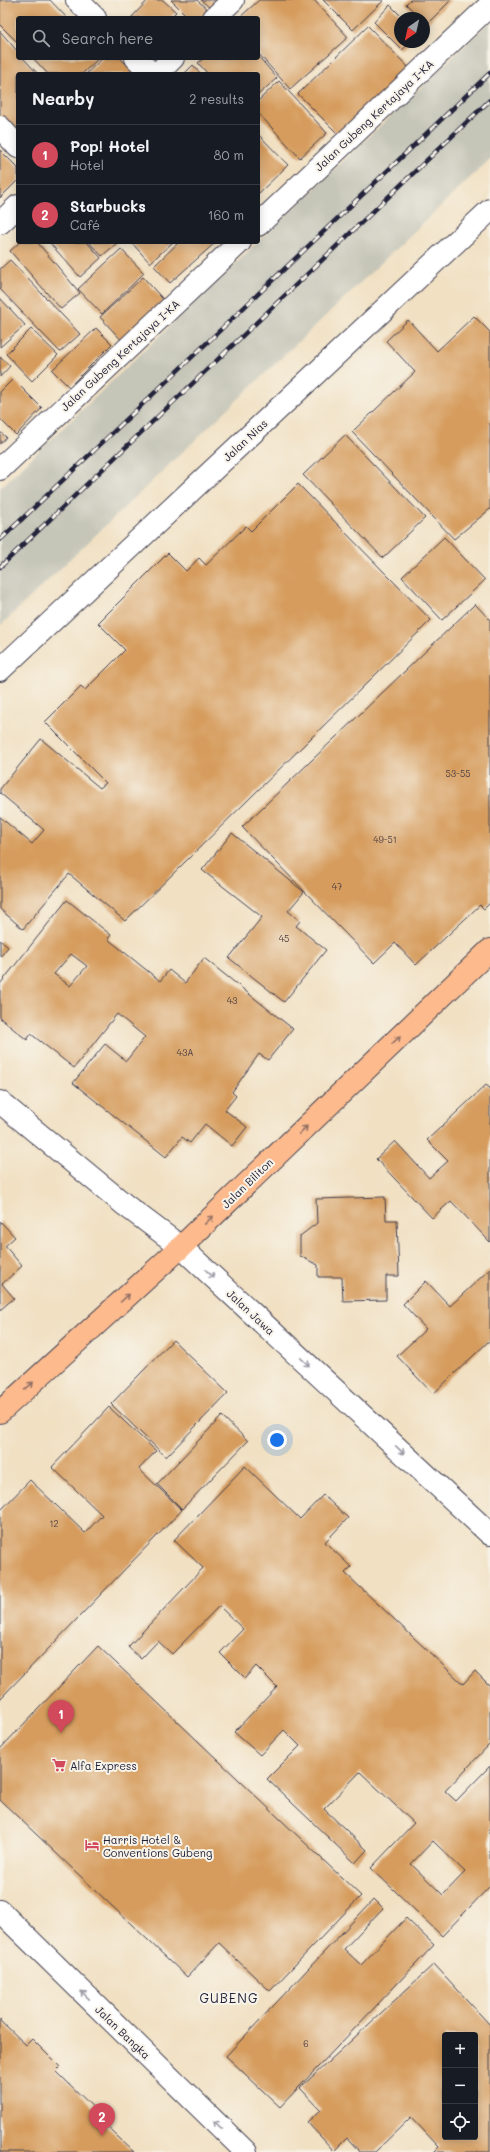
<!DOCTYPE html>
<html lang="en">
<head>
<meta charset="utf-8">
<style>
	:root { --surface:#171b24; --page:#20242c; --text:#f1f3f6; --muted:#9ea1a6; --line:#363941; --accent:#d1495b }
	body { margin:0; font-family:Mali,sans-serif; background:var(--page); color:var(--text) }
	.controls { position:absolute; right:12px; bottom:12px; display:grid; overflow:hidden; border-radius:4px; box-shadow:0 2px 10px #0003 }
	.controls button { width:36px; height:36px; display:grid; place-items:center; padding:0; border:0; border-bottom:1px solid var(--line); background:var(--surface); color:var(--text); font:20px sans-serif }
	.compass { position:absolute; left:394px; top:12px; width:36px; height:36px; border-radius:50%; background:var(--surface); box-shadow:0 2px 10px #0003; rotate:214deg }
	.you { position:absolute; left:277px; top:1440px; width:14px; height:14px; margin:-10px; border:3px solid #fff; border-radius:50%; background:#1a73e8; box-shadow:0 0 0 6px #1a73e833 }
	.badge { display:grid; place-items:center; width:26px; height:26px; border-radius:50%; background:var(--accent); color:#fff; font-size:13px; font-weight:700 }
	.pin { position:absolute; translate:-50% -33px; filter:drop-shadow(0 1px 2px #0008) }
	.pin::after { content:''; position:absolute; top:21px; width:14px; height:12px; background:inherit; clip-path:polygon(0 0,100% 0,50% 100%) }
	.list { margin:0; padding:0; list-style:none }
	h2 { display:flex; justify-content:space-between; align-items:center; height:52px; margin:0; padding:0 16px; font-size:17px }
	h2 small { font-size:13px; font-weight:400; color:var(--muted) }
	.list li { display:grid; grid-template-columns:26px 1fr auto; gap:12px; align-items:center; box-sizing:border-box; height:60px; padding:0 16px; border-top:1px solid var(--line) }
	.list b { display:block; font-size:15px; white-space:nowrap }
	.list p { margin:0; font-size:13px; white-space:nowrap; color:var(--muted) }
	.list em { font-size:13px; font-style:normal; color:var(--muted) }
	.icon { flex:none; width:22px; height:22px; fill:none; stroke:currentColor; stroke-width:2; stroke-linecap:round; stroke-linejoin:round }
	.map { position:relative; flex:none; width:490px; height:2152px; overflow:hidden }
	.search { position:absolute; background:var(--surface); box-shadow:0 2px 10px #0003; left:16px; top:16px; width:244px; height:44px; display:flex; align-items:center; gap:10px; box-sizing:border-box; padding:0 14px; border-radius:4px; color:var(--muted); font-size:15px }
	.panel { position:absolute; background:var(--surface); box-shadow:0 2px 10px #0003; left:16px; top:72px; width:244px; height:172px; border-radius:4px }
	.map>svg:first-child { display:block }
	.industrial { fill:#c5c5b8 }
	.building { fill:#d69c5d; fill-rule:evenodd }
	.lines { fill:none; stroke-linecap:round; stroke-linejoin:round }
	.minor-casing { stroke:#413e4f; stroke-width:24 }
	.trunk-casing { stroke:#413e4f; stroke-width:24 }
	.minor { stroke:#fff; stroke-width:22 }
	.trunk { stroke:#fcba8d; stroke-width:22 }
	.rail-casing { stroke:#22223b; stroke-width:4.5 }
	.rail { stroke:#f7f3e8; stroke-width:3; stroke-dasharray:9; stroke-linecap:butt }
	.oneway { stroke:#8f6e64 }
	.oneway2 { stroke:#9c9ca7 }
	.labels { text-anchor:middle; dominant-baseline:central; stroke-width:4; stroke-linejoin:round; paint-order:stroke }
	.number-label { font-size:9px; fill:#4f4044 }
	.street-label { font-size:11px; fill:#22223b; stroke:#f7f3e8 }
	.poi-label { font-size:11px; fill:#22223b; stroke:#f7f3e8; text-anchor:start }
	.quarter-label { font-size:13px; letter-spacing:1px; fill:#22223b; stroke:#f7f3e8 }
</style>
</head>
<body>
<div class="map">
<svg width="490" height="2152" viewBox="0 0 490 2152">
	<rect width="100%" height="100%" fill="#f7f3e8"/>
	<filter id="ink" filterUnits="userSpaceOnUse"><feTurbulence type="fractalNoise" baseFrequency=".025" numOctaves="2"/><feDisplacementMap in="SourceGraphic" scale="8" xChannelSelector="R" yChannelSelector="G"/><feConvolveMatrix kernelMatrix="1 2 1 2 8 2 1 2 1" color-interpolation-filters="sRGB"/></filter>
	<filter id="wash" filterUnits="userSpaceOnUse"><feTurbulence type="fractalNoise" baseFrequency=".012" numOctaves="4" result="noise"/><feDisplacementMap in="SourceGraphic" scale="16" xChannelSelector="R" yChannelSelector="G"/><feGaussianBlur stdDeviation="0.9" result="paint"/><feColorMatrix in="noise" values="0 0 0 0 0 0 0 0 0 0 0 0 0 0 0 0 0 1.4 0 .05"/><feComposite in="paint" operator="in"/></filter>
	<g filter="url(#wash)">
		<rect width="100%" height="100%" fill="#f1e0c2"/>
		<path class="industrial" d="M490,21V159L0,626V488Z"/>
		<g id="blocks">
			<g class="building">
				<path d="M0,0H50L67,18H18V43L0,25Z"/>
				<path d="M148,0H163L176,12L170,18H131Z"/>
				<path d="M171,0H197L210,12L204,18H189Z"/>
				<path d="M201,0H218L210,8Z"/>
				<path d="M259,0H314L348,37L290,89L258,53V18H239Z"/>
				<path d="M323,0H384L353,30Z"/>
				<path d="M410,0H451L426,25L424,18H420L406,4Z"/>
				<path d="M390,5L403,18H400V42H411L402,50L374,22Z"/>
				<path d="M368,26L410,69L340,136L298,94Z"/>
				<path d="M0,31L18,52V58H23L38,74H18V141L0,120Z"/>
				<path d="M258,56L277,78L258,95V74H208L198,63L204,58H258Z"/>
				<path d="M33,58H99L82,74H48Z"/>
				<path d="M103,58H120L136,74H86Z"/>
				<path d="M193,65L201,74H184Z"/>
				<path d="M279,81L327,133L300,158L258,113V101Z"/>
				<path d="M258,134L288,165L258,194Z"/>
				<path d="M0,150L18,168V180L0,198Z"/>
				<path d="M20,242H37L80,293L61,309L10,251Z"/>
				<path d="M49,242H87L101,258L80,277Z"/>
				<path d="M89,242H118L102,256Z"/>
				<path d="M131,242H173L150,263Z"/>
				<path d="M179,242H216L170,283L154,266Z"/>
				<path d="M121,249L144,273L102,314L78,289Z"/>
				<path d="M10,260L80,334L60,352L0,289V269Z"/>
				<path d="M143,277L169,306L126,345L100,317Z"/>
				<path d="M0,298L25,325L0,347Z"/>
				<path d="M474,316L490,332V509L454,539L352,432L415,372L386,341L408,320L437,351Z"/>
				<path d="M96,328L112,344L69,387L52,370Z"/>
				<path d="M31,329L58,355L32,381L6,354Z"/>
				<path d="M0,357L10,366L0,377Z"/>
				<path d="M13,379L42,408L16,435L0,419V392Z"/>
				<path d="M0,432L6,437L0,444Z"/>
				<path d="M345,435L425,518L383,558L303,475Z"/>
				<path d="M298,484L431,620L125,921L69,874L23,929L0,909V817L32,844L44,830L0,793V789L41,739L100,788L106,783L45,722L81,686L85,690L125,650L98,623L168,553L186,571L199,558L206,565L246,526L251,531Z"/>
				<path d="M444,537L485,580L442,620L402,577Z"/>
				<path d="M475,604L490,620V903L484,909L480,905L416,965L395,943L374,963L242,827Z"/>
				<path d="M232,833L304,892L288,911L300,921L296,926L326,950L284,1002L229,958L262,917L202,870Z"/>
				<path d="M67,900L111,935L108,939L160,981L169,970L185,983L204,958L293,1029L268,1060L259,1054L232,1092L236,1096L225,1110L247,1127L232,1146L205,1124L190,1143L182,1137L166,1157L73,1083L105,1044L126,1061L145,1037L117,1014L74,1068L31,1034L27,1040L0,1018V984ZM71,954L87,966L70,986L54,974Z"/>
				<path d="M0,940L8,947L0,957Z"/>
				<path d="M486,1085L490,1088V1242L451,1201L432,1218L376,1159L395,1141L429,1178L448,1161L427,1140Z"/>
				<path d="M385,1197L386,1220H397L399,1276H386V1300L343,1301L342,1277H318V1265L300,1256V1236L317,1223L316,1199Z"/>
				<path d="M0,1221L15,1237L5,1246L22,1266L2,1284L14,1298L0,1310Z"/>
				<path d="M490,1269V1340L433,1394L397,1356L426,1329L403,1304L426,1281L450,1306Z"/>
				<path d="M173,1340L228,1393L166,1457L111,1404Z"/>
				<path d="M109,1407L156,1451L139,1469L182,1510L0,1699V1511L30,1480L85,1533L102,1515L52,1467Z"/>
				<path d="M222,1416L248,1441L182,1509L157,1484Z"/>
				<path d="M245,1466L300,1519L323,1495L348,1518L325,1542L351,1567L345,1573L463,1684L475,1671L490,1686V1744L445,1791L456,1801L490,1766V1886L442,1936L371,1868L414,1823L360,1772L324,1809L367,1850L355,1863L267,1779L300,1746L284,1730L260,1755L234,1732L277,1687L256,1666L245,1678L220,1653L243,1629L219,1606L172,1654L158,1641L141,1659L128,1647L203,1568L174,1540ZM433,1841L465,1872L443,1895L411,1864Z"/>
				<path d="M98,1646L361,1896L270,1991L219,1943L187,1977L0,1800V1749Z"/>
				<path d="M374,1899L383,1908L344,1949L361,1965L406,1918L434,1945L280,2107L226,2056Z"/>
				<path d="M434,1964L490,2025V2152H434L439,2147L411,2117L375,2152H360L347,2138L334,2151L307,2122L321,2110L300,2088ZM445,2035H475V2137H445Z"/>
				<path d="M0,2020L26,2045L32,2039L60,2067L56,2071L104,2118L101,2121L134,2152H0Z"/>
			</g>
		</g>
	</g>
	<g filter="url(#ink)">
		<use href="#blocks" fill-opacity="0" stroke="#413e4f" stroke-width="1"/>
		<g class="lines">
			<defs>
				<g id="minor">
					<path d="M77,0L95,18"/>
					<path d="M214,18L233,0"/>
					<path d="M136,58L152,74"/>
					<path d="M157,74L173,58"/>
					<path d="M0,127L18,147"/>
					<path d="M0,223L18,206"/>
					<path d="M258,225L490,5"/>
					<path d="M0,469L240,242"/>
					<path d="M0,670L490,210"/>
					<path d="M0,1102L125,1205L181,1247L490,1534"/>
					<path d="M0,1911L246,2152"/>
				</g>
				<path id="trunk" d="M0,1412L181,1247L490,950"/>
			</defs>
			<use href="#minor" class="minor-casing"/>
			<use href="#trunk" class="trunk-casing"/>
			<use href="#minor" class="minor"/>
			<use href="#trunk" class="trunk"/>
			<defs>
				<g id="rail">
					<path d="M0,540L490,73"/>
					<path d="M0,567L490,100"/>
				</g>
			</defs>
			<use href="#rail" class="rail-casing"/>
			<use href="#rail" class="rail"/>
		</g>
		<defs><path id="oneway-shaft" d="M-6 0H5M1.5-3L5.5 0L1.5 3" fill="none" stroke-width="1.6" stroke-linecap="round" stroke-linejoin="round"/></defs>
		<g class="oneway">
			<use href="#oneway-shaft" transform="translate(396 1040) rotate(-44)"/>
			<use href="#oneway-shaft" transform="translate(303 1130) rotate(-44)"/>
			<use href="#oneway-shaft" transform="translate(209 1220) rotate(-44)"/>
			<use href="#oneway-shaft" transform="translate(125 1298) rotate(-42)"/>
			<use href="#oneway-shaft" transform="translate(29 1386) rotate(-42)"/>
		</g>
		<g class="oneway2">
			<use href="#oneway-shaft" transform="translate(210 1274) rotate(43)"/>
			<use href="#oneway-shaft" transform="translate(305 1362) rotate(43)"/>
			<use href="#oneway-shaft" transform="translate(400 1450) rotate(43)"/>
			<use href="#oneway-shaft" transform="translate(85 1995) rotate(-136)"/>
			<use href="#oneway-shaft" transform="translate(218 2125) rotate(-136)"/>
		</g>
	</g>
	<defs>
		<symbol id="supermarket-bare" viewBox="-9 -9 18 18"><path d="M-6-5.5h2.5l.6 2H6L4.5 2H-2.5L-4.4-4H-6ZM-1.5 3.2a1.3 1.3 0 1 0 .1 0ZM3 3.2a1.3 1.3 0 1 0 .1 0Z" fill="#d1495b" stroke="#f7f3e8" stroke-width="2.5" paint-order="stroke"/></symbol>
		<symbol id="hotel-bare" viewBox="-9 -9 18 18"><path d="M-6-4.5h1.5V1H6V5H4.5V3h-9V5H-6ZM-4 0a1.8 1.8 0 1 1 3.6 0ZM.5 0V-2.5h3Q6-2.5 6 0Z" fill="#d1495b" stroke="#f7f3e8" stroke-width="2.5" paint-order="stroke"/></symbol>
	</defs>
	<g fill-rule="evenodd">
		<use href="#supermarket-bare" x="49" y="1755" width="20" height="20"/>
		<use href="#hotel-bare" x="82" y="1835" width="20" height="20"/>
	</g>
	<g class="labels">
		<g class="number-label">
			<text x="458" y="773">53-55</text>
			<text x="385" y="839">49-51</text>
			<text x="337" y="886">47</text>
			<text x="284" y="938">45</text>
			<text x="232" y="1000">43</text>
			<text x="185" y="1052">43A</text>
			<text x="54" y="1523">12</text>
			<text x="306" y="2043">6</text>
		</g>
		<g class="street-label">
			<text transform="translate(374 115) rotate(-43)">Jalan Gubeng Kertajaya I-KA</text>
			<text transform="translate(120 355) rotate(-43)">Jalan Gubeng Kertajaya I-KA</text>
			<text transform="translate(245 440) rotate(-43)">Jalan Nias</text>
			<text transform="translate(247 1183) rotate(-44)">Jalan Biliton</text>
			<text transform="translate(251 1312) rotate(43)">Jalan Jawa</text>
			<text transform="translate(123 2032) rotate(44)">Jalan Bangka</text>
		</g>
		<g class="poi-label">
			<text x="70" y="1765">Alfa Express</text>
			<text x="103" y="1839">Harris Hotel &amp;<tspan x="103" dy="13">Conventions Gubeng</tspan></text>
		</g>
		<g class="quarter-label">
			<text x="229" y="1997">GUBENG</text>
		</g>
	</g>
</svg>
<div class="controls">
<button>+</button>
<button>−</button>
<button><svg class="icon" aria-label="locate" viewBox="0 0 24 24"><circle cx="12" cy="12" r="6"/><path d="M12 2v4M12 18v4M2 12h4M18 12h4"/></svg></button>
</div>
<svg class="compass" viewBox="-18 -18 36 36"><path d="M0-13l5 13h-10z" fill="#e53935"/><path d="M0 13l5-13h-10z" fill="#9ea1a6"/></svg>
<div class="you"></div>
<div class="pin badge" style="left:61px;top:1733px">1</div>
<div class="pin badge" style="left:102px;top:2136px">2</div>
<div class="search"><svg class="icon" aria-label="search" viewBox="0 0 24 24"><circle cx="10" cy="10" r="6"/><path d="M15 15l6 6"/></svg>Search here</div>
<section class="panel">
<h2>Nearby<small>2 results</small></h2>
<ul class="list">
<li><span class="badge">1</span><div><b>Pop! Hotel</b><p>Hotel</p></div><em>80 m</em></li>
<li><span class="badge">2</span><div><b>Starbucks</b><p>Café</p></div><em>160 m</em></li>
</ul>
</section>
</div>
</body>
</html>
